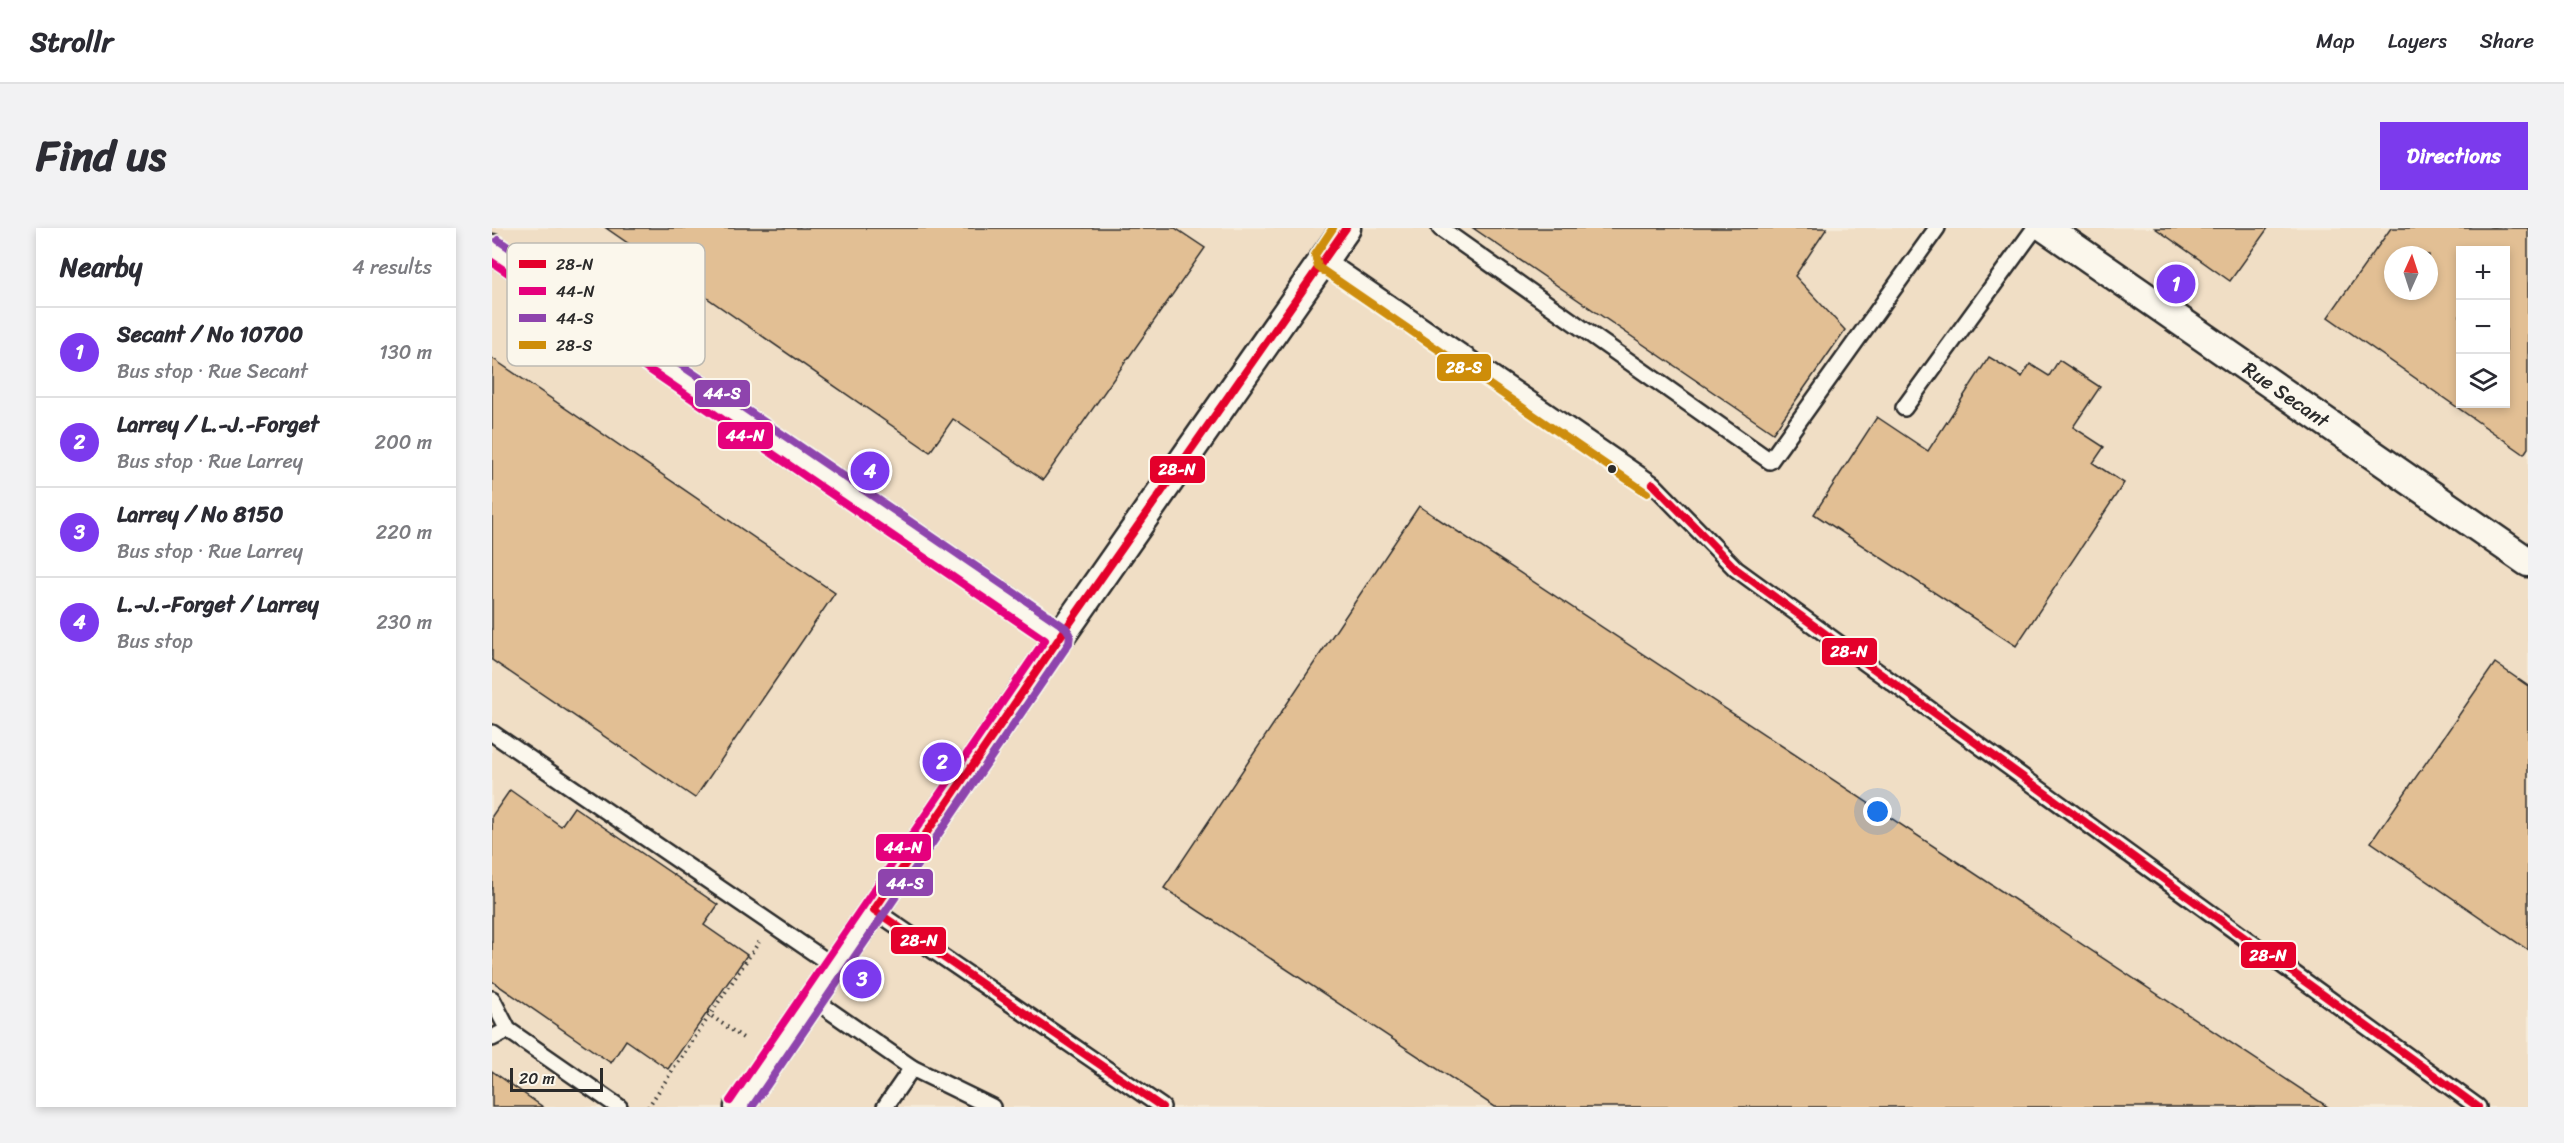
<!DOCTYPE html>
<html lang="en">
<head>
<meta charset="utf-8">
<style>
	:root { --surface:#fff; --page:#f2f2f3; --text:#2b2b33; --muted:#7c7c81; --line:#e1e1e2; --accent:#7c3aed }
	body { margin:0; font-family:Sriracha,sans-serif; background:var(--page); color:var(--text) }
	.controls { position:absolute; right:18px; top:18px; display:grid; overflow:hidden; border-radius:0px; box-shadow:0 3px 9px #0003 }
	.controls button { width:54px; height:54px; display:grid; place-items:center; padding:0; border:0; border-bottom:2px solid var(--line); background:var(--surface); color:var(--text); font:30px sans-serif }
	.compass { position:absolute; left:1892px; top:18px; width:54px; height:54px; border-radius:50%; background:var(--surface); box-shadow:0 3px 9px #0003; rotate:3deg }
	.scale { position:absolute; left:18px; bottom:15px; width:93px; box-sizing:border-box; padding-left:6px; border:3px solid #2b2b2b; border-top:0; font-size:16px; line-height:21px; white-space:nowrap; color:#2b2b2b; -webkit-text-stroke:4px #fbf7ec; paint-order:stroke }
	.you { position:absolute; left:1386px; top:584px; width:21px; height:21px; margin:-15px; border:4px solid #fff; border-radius:50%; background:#1a73e8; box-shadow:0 0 0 9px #1a73e833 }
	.badge { display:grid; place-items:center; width:39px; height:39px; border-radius:50%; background:var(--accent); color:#fff; font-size:20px; font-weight:700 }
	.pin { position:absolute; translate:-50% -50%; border:3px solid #fff; box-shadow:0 2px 6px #0006 }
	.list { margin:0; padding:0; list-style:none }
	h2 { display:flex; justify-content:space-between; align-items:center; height:78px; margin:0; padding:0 24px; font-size:26px }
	h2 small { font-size:20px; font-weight:400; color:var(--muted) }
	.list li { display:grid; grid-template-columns:39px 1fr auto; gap:18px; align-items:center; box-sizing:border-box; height:90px; padding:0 24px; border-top:2px solid var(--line) }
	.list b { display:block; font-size:22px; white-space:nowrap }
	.list p { margin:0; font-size:20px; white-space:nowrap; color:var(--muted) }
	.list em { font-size:20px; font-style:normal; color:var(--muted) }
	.icon { flex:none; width:33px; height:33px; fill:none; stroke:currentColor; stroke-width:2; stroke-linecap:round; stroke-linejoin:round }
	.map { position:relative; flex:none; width:2036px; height:879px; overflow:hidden; border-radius:0px }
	header { display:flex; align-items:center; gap:36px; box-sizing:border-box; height:84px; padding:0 30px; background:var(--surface); border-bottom:2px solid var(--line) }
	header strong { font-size:28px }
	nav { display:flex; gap:33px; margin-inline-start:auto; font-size:21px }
	.intro { display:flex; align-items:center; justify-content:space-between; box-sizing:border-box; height:144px; padding:0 36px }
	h1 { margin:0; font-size:42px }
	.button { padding:15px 27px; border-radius:0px; background:var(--accent); color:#fff; font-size:21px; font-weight:700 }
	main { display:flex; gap:36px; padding:0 36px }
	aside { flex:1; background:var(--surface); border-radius:0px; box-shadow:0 3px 9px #0003 }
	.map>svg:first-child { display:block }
	.built { fill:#f0dec5; fill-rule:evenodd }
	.building { fill:#e2bf94; stroke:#2b2b2b; stroke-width:1.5; fill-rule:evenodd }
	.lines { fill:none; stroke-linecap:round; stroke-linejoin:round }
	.lane-casing { stroke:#2b2b2b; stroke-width:20 }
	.street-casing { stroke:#2b2b2b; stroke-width:33 }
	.path { stroke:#2b2b2b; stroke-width:4; stroke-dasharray:1.5 4.5; stroke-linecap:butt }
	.lane { stroke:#fbf7ec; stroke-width:15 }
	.street { stroke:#fbf7ec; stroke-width:28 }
	.bus-1-casing { stroke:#fbf7ec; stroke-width:12 }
	.bus-2-casing { stroke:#fbf7ec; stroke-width:12 }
	.bus-3-casing { stroke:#fbf7ec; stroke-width:12 }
	.bus-4-casing { stroke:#fbf7ec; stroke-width:12 }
	.bus-1 { stroke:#e4002b; stroke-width:8 }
	.bus-2 { stroke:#e5007d; stroke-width:8 }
	.bus-3 { stroke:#8e44ad; stroke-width:8 }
	.bus-4 { stroke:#ce8d09; stroke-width:8 }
	.bus-dot { fill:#2b2b2b; stroke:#fbf7ec; stroke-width:2 }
	.labels { text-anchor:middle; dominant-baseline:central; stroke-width:4.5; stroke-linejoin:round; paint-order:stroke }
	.street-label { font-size:20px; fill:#2b2b2b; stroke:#fbf7ec }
	.key { fill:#fbf7ec; stroke:#bdbab2; stroke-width:1.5 }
	.key-label { font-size:16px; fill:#2b2b2b }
	.line-badge { stroke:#fbf7ec; stroke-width:2 }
	.badge-label { font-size:16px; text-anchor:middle; font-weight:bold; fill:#fff }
</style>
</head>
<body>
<header>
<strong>Strollr</strong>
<nav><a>Map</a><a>Layers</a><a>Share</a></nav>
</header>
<div class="intro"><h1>Find us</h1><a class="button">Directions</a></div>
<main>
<aside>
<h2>Nearby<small>4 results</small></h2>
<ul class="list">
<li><span class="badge">1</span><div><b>Secant / No 10700</b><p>Bus stop · Rue Secant</p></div><em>130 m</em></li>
<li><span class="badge">2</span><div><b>Larrey / L.-J.-Forget</b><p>Bus stop · Rue Larrey</p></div><em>200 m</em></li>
<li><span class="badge">3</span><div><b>Larrey / No 8150</b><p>Bus stop · Rue Larrey</p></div><em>220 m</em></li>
<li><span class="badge">4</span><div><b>L.-J.-Forget / Larrey</b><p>Bus stop</p></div><em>230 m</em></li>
</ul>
</aside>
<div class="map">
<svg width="2036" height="879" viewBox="0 0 2036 879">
	<rect width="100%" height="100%" fill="#f6ecda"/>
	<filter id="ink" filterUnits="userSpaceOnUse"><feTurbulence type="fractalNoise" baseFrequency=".0167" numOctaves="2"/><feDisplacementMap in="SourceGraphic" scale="12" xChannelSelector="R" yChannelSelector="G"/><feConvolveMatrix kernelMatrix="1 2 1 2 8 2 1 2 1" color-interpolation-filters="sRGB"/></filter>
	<g filter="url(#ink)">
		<path class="built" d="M0,0H2036V879H0ZM1968,22H2014V176H1968ZM1901,27H1937V63H1901Z"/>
		<g class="building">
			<path d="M114,0H683L713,20L551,252L461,191L438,224Z"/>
			<path d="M981,0H1335L1303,48L1353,102L1281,205Z"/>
			<path d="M1663,0H1776L1738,53Z"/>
			<path d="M1899,0H2036V220L2032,226L1836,89ZM1968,22H2014V176H1968ZM1901,27H1937V63H1901Z"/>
			<path d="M1497,129L1530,149L1538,136L1557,148L1567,132L1608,159L1581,199L1612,219L1601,235L1632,255L1524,418L1322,286L1385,189L1436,223Z"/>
			<path d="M0,130L343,365L203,570L0,432Z"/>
			<path d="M927,278L1836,879H1003L672,660Z"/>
			<path d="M2003,435L2036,458V722L1879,614Z"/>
			<path d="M18,562L69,598L82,579L226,677L212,697L255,727L176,841L134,812L119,835L0,753V588Z"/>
			<path d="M0,843L51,879H0Z"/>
		</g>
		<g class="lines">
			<defs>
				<g id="lane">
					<path d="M948,0L1278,233L1445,0"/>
					<path d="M833,31L1161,256L1244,341L1986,879"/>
					<path d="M1412,180L1543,0"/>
					<path d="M0,505L343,739"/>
					<path d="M382,682L670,879"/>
					<path d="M0,771L16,802L127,879"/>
					<path d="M321,771L420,840L500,879"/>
					<path d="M0,810L16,802"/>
					<path d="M393,879L420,840"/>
				</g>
				<g id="street">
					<path id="s1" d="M1554,0L2036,334"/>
					<path d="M0,21L568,409"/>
					<path d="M247,879L568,409L854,0"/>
				</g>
			</defs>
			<use href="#lane" class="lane-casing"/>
			<use href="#street" class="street-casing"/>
			<g class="path">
				<path d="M215,785L254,812"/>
				<path d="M156,879L267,714"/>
			</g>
			<use href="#lane" class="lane"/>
			<use href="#street" class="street"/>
			<defs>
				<g id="bus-1">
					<path d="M1161,256L1244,341L1986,879"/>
					<path d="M670,879L382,682L568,409L854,0"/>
				</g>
				<path id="bus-2" d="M0,34L553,412L238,873"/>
				<path id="bus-3" d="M6,12L574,400L578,406L577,415L260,879"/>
				<path id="bus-4" d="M841,0L823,27L826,39L1155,265"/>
			</defs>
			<use href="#bus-1" class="bus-1-casing"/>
			<use href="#bus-2" class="bus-2-casing"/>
			<use href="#bus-3" class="bus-3-casing"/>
			<use href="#bus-4" class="bus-4-casing"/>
			<use href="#bus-1" class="bus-1"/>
			<use href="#bus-2" class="bus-2"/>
			<use href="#bus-3" class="bus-3"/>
			<use href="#bus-4" class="bus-4"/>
		</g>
	</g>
	<circle class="bus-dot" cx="1120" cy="241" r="5"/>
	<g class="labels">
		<g class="street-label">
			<text stroke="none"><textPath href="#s1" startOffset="292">Rue Secant</textPath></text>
		</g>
	</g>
	<rect x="15" y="15" width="198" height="123" rx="9" class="key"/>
	<rect x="27" y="32" width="27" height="8" fill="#e4002b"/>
	<rect x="27" y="59" width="27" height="8" fill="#e5007d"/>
	<rect x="27" y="86" width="27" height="8" fill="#8e44ad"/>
	<rect x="27" y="113" width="27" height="8" fill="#ce8d09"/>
	<g class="key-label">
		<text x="64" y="42">28-N</text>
		<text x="64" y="69">44-N</text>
		<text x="64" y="96">44-S</text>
		<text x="64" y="123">28-S</text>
	</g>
	<g class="line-badge">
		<rect x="944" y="125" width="56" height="29" rx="6" fill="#ce8d09"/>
		<rect x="202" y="151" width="57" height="29" rx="6" fill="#8e44ad"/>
		<rect x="225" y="193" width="57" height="29" rx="6" fill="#e5007d"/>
		<rect x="657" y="227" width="57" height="29" rx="6" fill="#e4002b"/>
		<rect x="1329" y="409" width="57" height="29" rx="6" fill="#e4002b"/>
		<rect x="383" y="605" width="57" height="29" rx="6" fill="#e5007d"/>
		<rect x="385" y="640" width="57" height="29" rx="6" fill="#8e44ad"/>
		<rect x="398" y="698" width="57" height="29" rx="6" fill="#e4002b"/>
		<rect x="1748" y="713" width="57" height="28" rx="6" fill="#e4002b"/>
	</g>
	<g class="badge-label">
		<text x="972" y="145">28-S</text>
		<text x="230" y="171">44-S</text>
		<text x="253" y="213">44-N</text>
		<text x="685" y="247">28-N</text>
		<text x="1357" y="429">28-N</text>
		<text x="411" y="625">44-N</text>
		<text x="413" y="661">44-S</text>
		<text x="427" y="718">28-N</text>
		<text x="1776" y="733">28-N</text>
	</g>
</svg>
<div class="controls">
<button>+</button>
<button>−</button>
<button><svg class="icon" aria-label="layers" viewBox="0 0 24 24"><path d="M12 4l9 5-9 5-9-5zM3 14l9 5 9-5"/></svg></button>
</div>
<svg class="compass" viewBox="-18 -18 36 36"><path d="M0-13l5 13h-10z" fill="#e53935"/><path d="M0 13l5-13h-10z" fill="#7c7c81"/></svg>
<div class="scale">20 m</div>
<div class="you"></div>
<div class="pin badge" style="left:1684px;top:56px">1</div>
<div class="pin badge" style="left:450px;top:534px">2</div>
<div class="pin badge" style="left:370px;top:751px">3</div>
<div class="pin badge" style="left:378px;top:243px">4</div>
</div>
</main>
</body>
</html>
